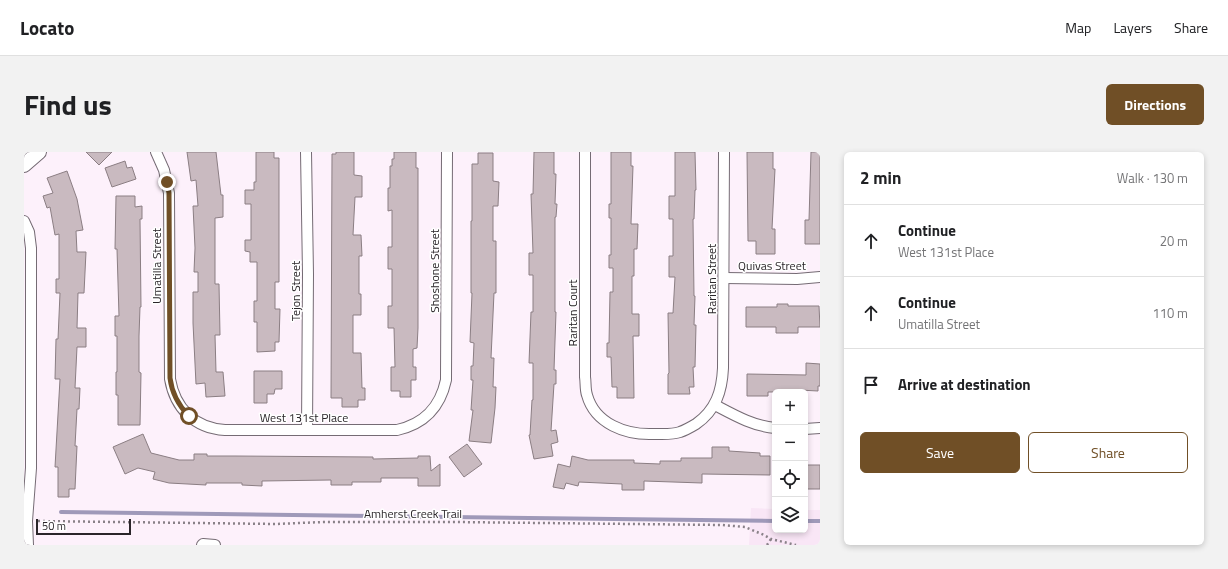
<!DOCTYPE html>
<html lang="en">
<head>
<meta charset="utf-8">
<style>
	:root { --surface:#fff; --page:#f2f2f2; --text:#202124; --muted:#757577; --line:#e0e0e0; --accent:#704f26 }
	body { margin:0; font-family:"Titillium Web",sans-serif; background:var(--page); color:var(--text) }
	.controls { position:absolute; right:12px; bottom:12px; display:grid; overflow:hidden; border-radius:6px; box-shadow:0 2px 6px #0003 }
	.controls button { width:36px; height:36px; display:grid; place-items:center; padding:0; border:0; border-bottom:1px solid var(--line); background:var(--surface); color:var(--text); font:20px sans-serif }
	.scale { position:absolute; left:12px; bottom:10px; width:95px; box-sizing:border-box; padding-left:4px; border:2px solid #2a2529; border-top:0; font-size:11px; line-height:14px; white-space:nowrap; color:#2a2529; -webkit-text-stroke:3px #fff; paint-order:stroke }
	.stop { position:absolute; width:12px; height:12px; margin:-9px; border:3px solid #704f26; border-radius:50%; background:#fff }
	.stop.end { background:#704f26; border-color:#fff; box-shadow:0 1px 4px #0008 }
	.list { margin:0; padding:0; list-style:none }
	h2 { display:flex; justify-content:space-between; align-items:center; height:52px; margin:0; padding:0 16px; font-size:17px }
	h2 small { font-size:13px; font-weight:400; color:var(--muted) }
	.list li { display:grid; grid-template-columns:26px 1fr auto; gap:12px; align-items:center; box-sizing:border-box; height:72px; padding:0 16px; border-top:1px solid var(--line) }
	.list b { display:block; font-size:15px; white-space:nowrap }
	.list p { margin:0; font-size:13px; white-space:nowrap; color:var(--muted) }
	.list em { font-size:13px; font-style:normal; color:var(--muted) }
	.actions { display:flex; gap:8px; padding:12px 16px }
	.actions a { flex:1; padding:9px 0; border:1px solid var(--accent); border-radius:6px; text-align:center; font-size:14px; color:var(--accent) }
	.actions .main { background:var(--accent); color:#fff }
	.icon { flex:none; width:22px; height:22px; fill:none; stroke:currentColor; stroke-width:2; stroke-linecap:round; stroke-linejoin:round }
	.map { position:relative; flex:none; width:796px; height:393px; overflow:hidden; border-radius:6px }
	header { display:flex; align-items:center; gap:24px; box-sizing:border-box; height:56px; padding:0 20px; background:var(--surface); border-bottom:1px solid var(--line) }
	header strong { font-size:19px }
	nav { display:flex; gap:22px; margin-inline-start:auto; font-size:14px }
	.intro { display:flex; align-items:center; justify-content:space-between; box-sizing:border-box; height:96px; padding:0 24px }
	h1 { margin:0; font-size:28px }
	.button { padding:10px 18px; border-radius:6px; background:var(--accent); color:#fff; font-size:14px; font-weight:700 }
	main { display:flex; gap:24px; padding:0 24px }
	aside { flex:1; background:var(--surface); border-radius:6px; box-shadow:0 2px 6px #0003 }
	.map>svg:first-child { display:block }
	.built { fill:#f9e6f6 }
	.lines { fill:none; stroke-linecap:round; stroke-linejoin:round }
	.stream { stroke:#9f99b9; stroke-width:4 }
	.building { fill:#c9bac0; stroke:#8b7e83 }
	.street-casing { stroke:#756b74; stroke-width:12 }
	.secondary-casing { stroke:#756b74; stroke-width:16 }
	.path { stroke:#898188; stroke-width:2.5; stroke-dasharray:2 3; stroke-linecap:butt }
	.street { stroke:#fff; stroke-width:10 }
	.secondary { stroke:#fff; stroke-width:14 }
	.route { stroke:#704f26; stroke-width:5 }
	.labels { text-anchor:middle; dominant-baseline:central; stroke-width:3; stroke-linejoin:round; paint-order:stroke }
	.street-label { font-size:12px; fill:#2a2529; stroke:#fff }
</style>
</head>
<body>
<header>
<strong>Locato</strong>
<nav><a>Map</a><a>Layers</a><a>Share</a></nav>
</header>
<div class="intro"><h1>Find us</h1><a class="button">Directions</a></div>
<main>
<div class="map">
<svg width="796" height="393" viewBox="0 0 796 393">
	<rect width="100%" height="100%" fill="#fdf1fb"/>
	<path class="built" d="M727,356L751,357V378H781V358H796V393H725Z"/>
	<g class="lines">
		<g class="stream">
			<path d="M37,360L751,369"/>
			<path d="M781,369H796"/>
		</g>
	</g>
	<g class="building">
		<path d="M62,0H88L75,13Z"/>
		<path d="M163,0H192L197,43H199V65L191,66V132H195L196,183H191L192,220H199L201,244L182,245L181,231L172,232L169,171V140H174V120H170L171,96L169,54H174L172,28L167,29Z"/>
		<path d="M232,0H250V6H255V130H251V157H256L255,190H251V199L233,200V170H230V149H233V110H226V100L221,99V88H227V52H221V38H230V30H232Z"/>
		<path d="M312,0H330V23L338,24V45H331L329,83H337L338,104H335V142H337V163H329V201H337L338,236H341V248H334V255H318V246H307L308,2H312Z"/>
		<path d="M370,0H392V16H394V176L393,196L389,197V215H392V228H387V245H376V239H367V215H371L370,176H364V154H368V117H364V95H368V58L364,59V36H366V14H368V7H370Z"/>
		<path d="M510,0H530V22H532L531,52H533L532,65H531V160H532L530,218H532V232H530L527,279L532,278L534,290L527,292L529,304L510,307L505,283H506L508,248H509V211H505L507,160H509V123H505V101H509L507,42H509Z"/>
		<path d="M587,0H607V14H609L607,72H614L613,97H610V124H608V162H615V184H609L610,246H593V235H588L587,205H583V191H585L586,140H589V116H585V103H587V66H585V52H587Z"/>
		<path d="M651,0H671L672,38H671L670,67H669L670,144H671L670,173H672L671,215H669L670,235H665L666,242H644V222L645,221L644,161H649L651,125H645V104H649V67H645V44H651Z"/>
		<path d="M723,0H749V17H751L748,77H751V102H732V89H724Z"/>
		<path d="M787,0H796V92H781V68H785Z"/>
		<path d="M454,1H469V29L475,30L474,54H469V89H472V141H470L467,206H470L469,235H472L471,256L467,291L445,289L449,258H447L449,228H447V214H449L450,191L446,190L448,141H447V69H448V12H454Z"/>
		<path d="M101,9L103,16L108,15L112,27L88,35L81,16Z"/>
		<path d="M43,19L53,47L59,78L52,79L53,100H62L60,141H54L53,176H62V195H53L51,236H56L55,257H53L51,294H53L51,337H45V345H34V315H31L36,227H31L32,187H34L36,141H32V127H35V82L31,83L26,55L23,56L19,44L29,41L23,26Z"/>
		<path d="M92,44H111V55L118,54V67H116L117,155H116L115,184V220L117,221L116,273H94V243H92V220H93V184H91V164H95L93,97H91Z"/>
		<path d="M753,152H764V154H795L796,175H774V181H752V175H722V155H753Z"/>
		<path d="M782,211L796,212V234H794V239L775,238V240H744V244H723V222L782,223Z"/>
		<path d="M230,219H258V237H251L250,242H243V251H230Z"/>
		<path d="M119,282L127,301L155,308H170V302H183V304H211L349,305V307L394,306V304H406L407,319L416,312V334H394V326H357V330H328V333H307V328L238,329V334L218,333V331H182V333L145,331L129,327L131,320L114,316L101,322L89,295Z"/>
		<path d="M443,292L458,312L440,325L425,305Z"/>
		<path d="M688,295H705V299L736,301V304H746V323L678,322V331L620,329V338H598V332L555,330L554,334L542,331L540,337L529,335L534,312L546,315L548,304L564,308H610V311L636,312V309H657V306H688Z"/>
		<rect x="783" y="313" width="13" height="24"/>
	</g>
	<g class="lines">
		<defs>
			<g id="street">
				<path d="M132,0L140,18L145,41L146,227C151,256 170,276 201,278H373C400,272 416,256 422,228L423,0"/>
				<path d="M282,0L284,122L283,278"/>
				<path d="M561,0V225C562,231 561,237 563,243C571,272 602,283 629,282C638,282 648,283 656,280C662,278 667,275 672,272C692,258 698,239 699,216L700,0"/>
				<path d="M0,69L5,80L7,96V316L3,369L4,393"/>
				<path d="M700,126L773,127L796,125"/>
				<path d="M691,253C710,263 729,274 751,276"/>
				<path d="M781,277L796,276"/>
				<path d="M178,393L179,392L191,393"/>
			</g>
			<path id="secondary" d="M0,13L15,0"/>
		</defs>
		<use href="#street" class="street-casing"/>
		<use href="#secondary" class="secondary-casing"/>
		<g class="path">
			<path d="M14,369L252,372L299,370H430L698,373L721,375L740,383L747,387L772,393"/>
			<path d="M743,393L747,387"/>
		</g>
		<use href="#street" class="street"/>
		<use href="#secondary" class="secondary"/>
	</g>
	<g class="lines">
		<path class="route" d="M143,30L145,41L146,226C148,242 154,253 165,264"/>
	</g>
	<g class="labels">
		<g class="street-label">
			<text x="748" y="113">Quivas Street</text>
			<text transform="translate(132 114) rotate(-90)">Umatilla Street</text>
			<text transform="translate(410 119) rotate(-90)">Shoshone Street</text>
			<text transform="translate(687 127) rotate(-90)">Raritan Street</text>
			<text transform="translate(271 139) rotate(-90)">Tejon Street</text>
			<text transform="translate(548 161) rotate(-90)">Raritan Court</text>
			<text x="280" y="265">West 131st Place</text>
			<text x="389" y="361">Amherst Creek Trail</text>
		</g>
	</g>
</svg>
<div class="controls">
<button>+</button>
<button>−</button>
<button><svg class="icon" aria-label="locate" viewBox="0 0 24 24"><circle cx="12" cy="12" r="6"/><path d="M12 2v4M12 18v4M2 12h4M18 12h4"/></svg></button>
<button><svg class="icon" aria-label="layers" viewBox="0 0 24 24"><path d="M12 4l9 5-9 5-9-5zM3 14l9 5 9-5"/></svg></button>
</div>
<div class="scale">50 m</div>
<div class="stop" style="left:165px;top:264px"></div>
<div class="stop end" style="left:143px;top:30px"></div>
</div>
<aside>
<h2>2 min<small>Walk · 130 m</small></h2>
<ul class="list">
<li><svg class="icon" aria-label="ahead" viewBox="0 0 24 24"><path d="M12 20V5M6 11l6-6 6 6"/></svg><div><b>Continue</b><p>West 131st Place</p></div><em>20 m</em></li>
<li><svg class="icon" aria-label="ahead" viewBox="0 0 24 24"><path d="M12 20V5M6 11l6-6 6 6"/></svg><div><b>Continue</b><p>Umatilla Street</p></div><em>110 m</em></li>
<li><svg class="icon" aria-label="arrive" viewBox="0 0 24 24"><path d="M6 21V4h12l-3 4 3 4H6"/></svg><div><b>Arrive at destination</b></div></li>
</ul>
<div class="actions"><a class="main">Save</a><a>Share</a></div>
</aside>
</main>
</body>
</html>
